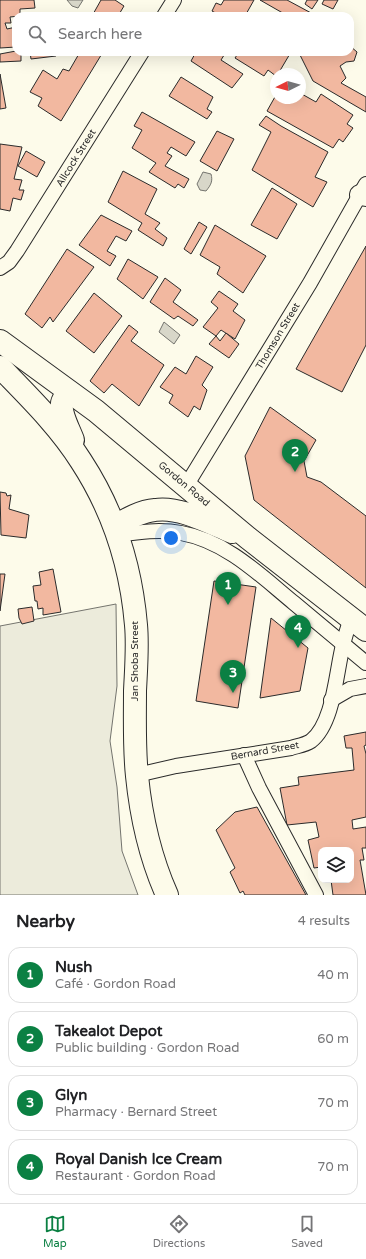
<!DOCTYPE html>
<html lang="en">
<head>
<meta charset="utf-8">
<style>
	:root { --surface:#fff; --page:#f2f2f2; --text:#202124; --muted:#757577; --line:#e0e0e0; --accent:#0b8043 }
	body { margin:0; font-family:"Varela Round",sans-serif; background:var(--page); color:var(--text) }
	.controls { position:absolute; right:12px; bottom:12px; display:grid; overflow:hidden; border-radius:8px; box-shadow:0 4px 16px #0002 }
	.controls button { width:36px; height:36px; display:grid; place-items:center; padding:0; border:0; border-bottom:1px solid var(--line); background:var(--surface); color:var(--text); font:20px sans-serif }
	.compass { position:absolute; left:270px; top:68px; width:36px; height:36px; border-radius:50%; background:var(--surface); box-shadow:0 4px 16px #0002; rotate:265deg }
	.you { position:absolute; left:171px; top:538px; width:14px; height:14px; margin:-10px; border:3px solid #fff; border-radius:50%; background:#1a73e8; box-shadow:0 0 0 6px #1a73e833 }
	.badge { display:grid; place-items:center; width:26px; height:26px; border-radius:50%; background:var(--accent); color:#fff; font-size:13px; font-weight:700 }
	.pin { position:absolute; translate:-50% -33px; filter:drop-shadow(0 1px 2px #0008) }
	.pin::after { content:''; position:absolute; top:21px; width:14px; height:12px; background:inherit; clip-path:polygon(0 0,100% 0,50% 100%) }
	.list { margin:0; padding:0; list-style:none }
	h2 { display:flex; justify-content:space-between; align-items:center; height:52px; margin:0; padding:0 16px; font-size:17px }
	h2 small { font-size:13px; font-weight:400; color:var(--muted) }
	.list li { display:grid; grid-template-columns:26px 1fr auto; gap:12px; align-items:center; box-sizing:border-box; height:56px; margin:0 8px 8px; padding:0 8px; border:1px solid var(--line); border-radius:12px }
	.list b { display:block; font-size:15px; white-space:nowrap }
	.list p { margin:0; font-size:13px; white-space:nowrap; color:var(--muted) }
	.list em { font-size:13px; font-style:normal; color:var(--muted) }
	.icon { flex:none; width:22px; height:22px; fill:none; stroke:currentColor; stroke-width:2; stroke-linecap:round; stroke-linejoin:round }
	.map { position:relative; flex:none; width:366px; height:895px; overflow:hidden }
	.search { position:absolute; background:var(--surface); box-shadow:0 4px 16px #0002; left:12px; right:12px; top:12px; height:44px; display:flex; align-items:center; gap:10px; box-sizing:border-box; padding:0 14px; border-radius:12px; color:var(--muted); font-size:15px }
	.sheet { height:308px; background:var(--surface) }
	nav { display:flex; justify-content:space-around; align-items:center; box-sizing:border-box; height:56px; border-top:1px solid var(--line); background:var(--surface); font-size:11px; color:var(--muted) }
	nav a { display:grid; justify-items:center; gap:2px }
	nav .on { color:var(--accent) }
	.map>svg:first-child { display:block }
	.green { fill:#ecebdb; stroke:#74746e }
	.water { fill:#d8d7c9; stroke:#74746e }
	.building { fill:#f2b8a0; stroke:#2b2b2b }
	.lines { fill:none; stroke-linecap:round; stroke-linejoin:round }
	.minor-casing { stroke:#2b2b2b; stroke-width:16 }
	.secondary-casing { stroke:#2b2b2b; stroke-width:22 }
	.primary-casing { stroke:#2b2b2b; stroke-width:24 }
	.minor { stroke:#fdfbea; stroke-width:14 }
	.secondary { stroke:#fdfbea; stroke-width:20 }
	.primary { stroke:#fdfbea; stroke-width:22 }
	.labels { text-anchor:middle; dominant-baseline:central; stroke-width:3; stroke-linejoin:round; paint-order:stroke }
	.street-label { font-size:10px; fill:#2b2b2b; stroke:#fdfbea }
</style>
</head>
<body>
<div class="map">
<svg width="366" height="895" viewBox="0 0 366 895">
	<rect width="100%" height="100%" fill="#fdfbea"/>
	<path class="green" d="M116,604L117,686L110,741L117,787L122,851L138,895H0V626Z"/>
	<g class="water">
		<path d="M67,0H83L78,8L72,6Z"/>
		<path d="M203,172L211,174C213,181 211,185 206,191L200,190L197,184Z"/>
		<path d="M164,322L180,335L174,344L159,332Z"/>
	</g>
	<g class="building">
		<path d="M0,0H34L35,8L20,9V16L10,17L11,23H5L7,29L16,27V47L0,48Z"/>
		<path d="M101,0H115L124,6L118,16H92Z"/>
		<path d="M224,0H254L245,16H221L212,11L216,3L221,5Z"/>
		<path d="M260,0H287L313,14L312,16H288Z"/>
		<path d="M307,0H318L312,9L305,4Z"/>
		<path d="M324,0H338L333,9L322,4Z"/>
		<path d="M350,46L357,52L354,61L346,62L340,66L346,78L341,83L366,97V112L313,81L300,55L305,52H350Z"/>
		<path d="M16,51L21,52V61L0,62V54Z"/>
		<path d="M30,52H56V56L31,59Z"/>
		<path d="M80,52H103L61,121L38,106L42,98L30,92L43,70L57,79L63,69L69,71Z"/>
		<path d="M196,52H226L221,60L243,74L232,88L191,61Z"/>
		<path d="M239,52H291L278,74H276V76L268,70L264,76L235,58Z"/>
		<path d="M0,74L6,108L0,109Z"/>
		<path d="M181,77L213,97L207,109L212,112L207,119L169,96Z"/>
		<path d="M300,93L316,102L321,94L353,115L347,124L353,128L343,142L339,139L333,148L267,111L276,95V98H300Z"/>
		<path d="M142,112L195,142L186,156L171,147L167,153L172,156L165,166L189,179L184,188L178,184L175,188L149,172L156,163L132,148L142,130L134,126Z"/>
		<path d="M266,116L281,126L328,152L315,177L327,182L313,207L252,170L271,132L259,125Z"/>
		<path d="M217,131L234,139L217,171L200,161Z"/>
		<path d="M0,144L22,147L14,179L22,180L19,190H24L21,200L13,198L10,211L0,209Z"/>
		<path d="M26,151L45,162L37,177L18,166Z"/>
		<path d="M123,171L157,189L145,214L160,223L155,229L167,238L163,246L138,230L142,223L108,202Z"/>
		<path d="M272,188L297,204L277,239L251,225Z"/>
		<path d="M101,215L132,231L126,241L116,236L107,251L116,256L110,266L79,245Z"/>
		<path d="M199,222L207,227L191,254L184,249Z"/>
		<path d="M215,225L266,256L243,293L217,274L220,267L200,255Z"/>
		<path d="M366,246V345L342,392L296,369Z"/>
		<path d="M67,249L94,267L53,322L50,317L42,328L25,314Z"/>
		<path d="M128,259L158,277L143,299L117,279Z"/>
		<path d="M165,278L181,290L173,302L198,320L193,326L178,316L174,319L150,302Z"/>
		<path d="M219,291L238,304L233,311L245,320L235,339L221,330L216,336L203,327L218,308L211,302Z"/>
		<path d="M94,293L122,316L94,353L66,331Z"/>
		<path d="M129,325L138,332L131,341L164,365L139,406L112,384L104,393L90,381Z"/>
		<path d="M226,333L239,344L229,358L209,344L216,336L220,341Z"/>
		<path d="M196,356L213,367L202,385L207,390L200,410L194,406L188,417L169,403L173,395L160,387L175,367L186,374Z"/>
		<path d="M270,407L316,440L304,461L307,477L321,482L366,516V588L254,500L245,456Z"/>
		<path d="M0,492L6,493L7,496L11,495L9,509L29,515L26,538L1,535Z"/>
		<path d="M53,569L61,612L43,615V608L38,609L37,601H35L33,586L41,585L39,572Z"/>
		<path d="M0,574H5L0,611Z"/>
		<path d="M214,581L256,587L238,708L196,701Z"/>
		<path d="M32,607L34,621L22,624L19,618L18,609Z"/>
		<path d="M271,618L308,648L300,691L260,698Z"/>
		<path d="M366,732V745L364,746L366,754V817L352,820L353,829L366,827V848H362L364,860H360L366,895H333L331,880H351V850H321V867L314,868L308,840L319,837L316,822L287,825L280,788L299,785L298,777L354,770L352,748H346L344,736Z"/>
		<path d="M257,807L306,895H245L243,891L240,893L230,872L235,868L216,830L235,812Z"/>
	</g>
	<g class="lines">
		<defs>
			<g id="minor">
				<path d="M164,16L174,0"/>
				<path d="M0,268L9,262L17,251L142,52"/>
				<path d="M186,486L310,283L366,184"/>
				<path d="M118,535C139,532 160,529 181,533C226,541 260,575 294,603C318,623 342,643 366,663"/>
				<path d="M331,700L350,689L366,686"/>
				<path d="M244,755L259,788L316,895"/>
				<path d="M137,775L176,766L291,748C297,746 305,745 311,741C334,723 336,672 343,645C345,636 348,627 351,618"/>
			</g>
			<path id="secondary" d="M360,195L366,196"/>
			<g id="primary">
				<path d="M0,341L96,411L248,538L366,630"/>
				<path d="M0,367C28,396 59,426 81,461C113,510 131,566 136,625C138,646 136,669 135,691C135,719 134,748 137,776C141,816 150,857 167,895"/>
				<path d="M69,392C67,395 63,398 62,403C60,414 69,429 73,440"/>
				<path d="M115,526C127,519 141,511 155,510C179,506 210,523 232,532"/>
			</g>
		</defs>
		<use href="#minor" class="minor-casing"/>
		<use href="#secondary" class="secondary-casing"/>
		<use href="#primary" class="primary-casing"/>
		<use href="#minor" class="minor"/>
		<use href="#secondary" class="secondary"/>
		<use href="#primary" class="primary"/>
	</g>
	<g class="labels">
		<g class="street-label">
			<text transform="translate(76 158) rotate(-58)">Allcock Street</text>
			<text transform="translate(278 336) rotate(-59)">Thomson Street</text>
			<text transform="translate(184 484) rotate(40)">Gordon Road</text>
			<text transform="translate(135 661) rotate(-90)">Jan Shoba Street</text>
			<text transform="translate(265 751) rotate(-10)">Bernard Street</text>
		</g>
	</g>
</svg>
<div class="controls">
<button><svg class="icon" aria-label="layers" viewBox="0 0 24 24"><path d="M12 4l9 5-9 5-9-5zM3 14l9 5 9-5"/></svg></button>
</div>
<svg class="compass" viewBox="-18 -18 36 36"><path d="M0-13l5 13h-10z" fill="#e53935"/><path d="M0 13l5-13h-10z" fill="#757577"/></svg>
<div class="you"></div>
<div class="pin badge" style="left:228px;top:605px">1</div>
<div class="pin badge" style="left:295px;top:472px">2</div>
<div class="pin badge" style="left:233px;top:693px">3</div>
<div class="pin badge" style="left:298px;top:648px">4</div>
<div class="search"><svg class="icon" aria-label="search" viewBox="0 0 24 24"><circle cx="10" cy="10" r="6"/><path d="M15 15l6 6"/></svg>Search here</div>
</div>
<section class="sheet">
<h2>Nearby<small>4 results</small></h2>
<ul class="list">
<li><span class="badge">1</span><div><b>Nush</b><p>Café · Gordon Road</p></div><em>40 m</em></li>
<li><span class="badge">2</span><div><b>Takealot Depot</b><p>Public building · Gordon Road</p></div><em>60 m</em></li>
<li><span class="badge">3</span><div><b>Glyn</b><p>Pharmacy · Bernard Street</p></div><em>70 m</em></li>
<li><span class="badge">4</span><div><b>Royal Danish Ice Cream</b><p>Restaurant · Gordon Road</p></div><em>70 m</em></li>
</ul>
</section>
<nav>
<a class="on"><svg class="icon" aria-label="map" viewBox="0 0 24 24"><path d="M3 6l6-2 6 2 6-2v14l-6 2-6-2-6 2zM9 4v14M15 6v14"/></svg>Map</a>
<a><svg class="icon" aria-label="directions" viewBox="0 0 24 24"><path d="M12 3l9 9-9 9-9-9zM9 14v-3h6M13 9l2 2-2 2"/></svg>Directions</a>
<a><svg class="icon" aria-label="saved" viewBox="0 0 24 24"><path d="M7 4h10v16l-5-4-5 4z"/></svg>Saved</a>
</nav>
</body>
</html>
